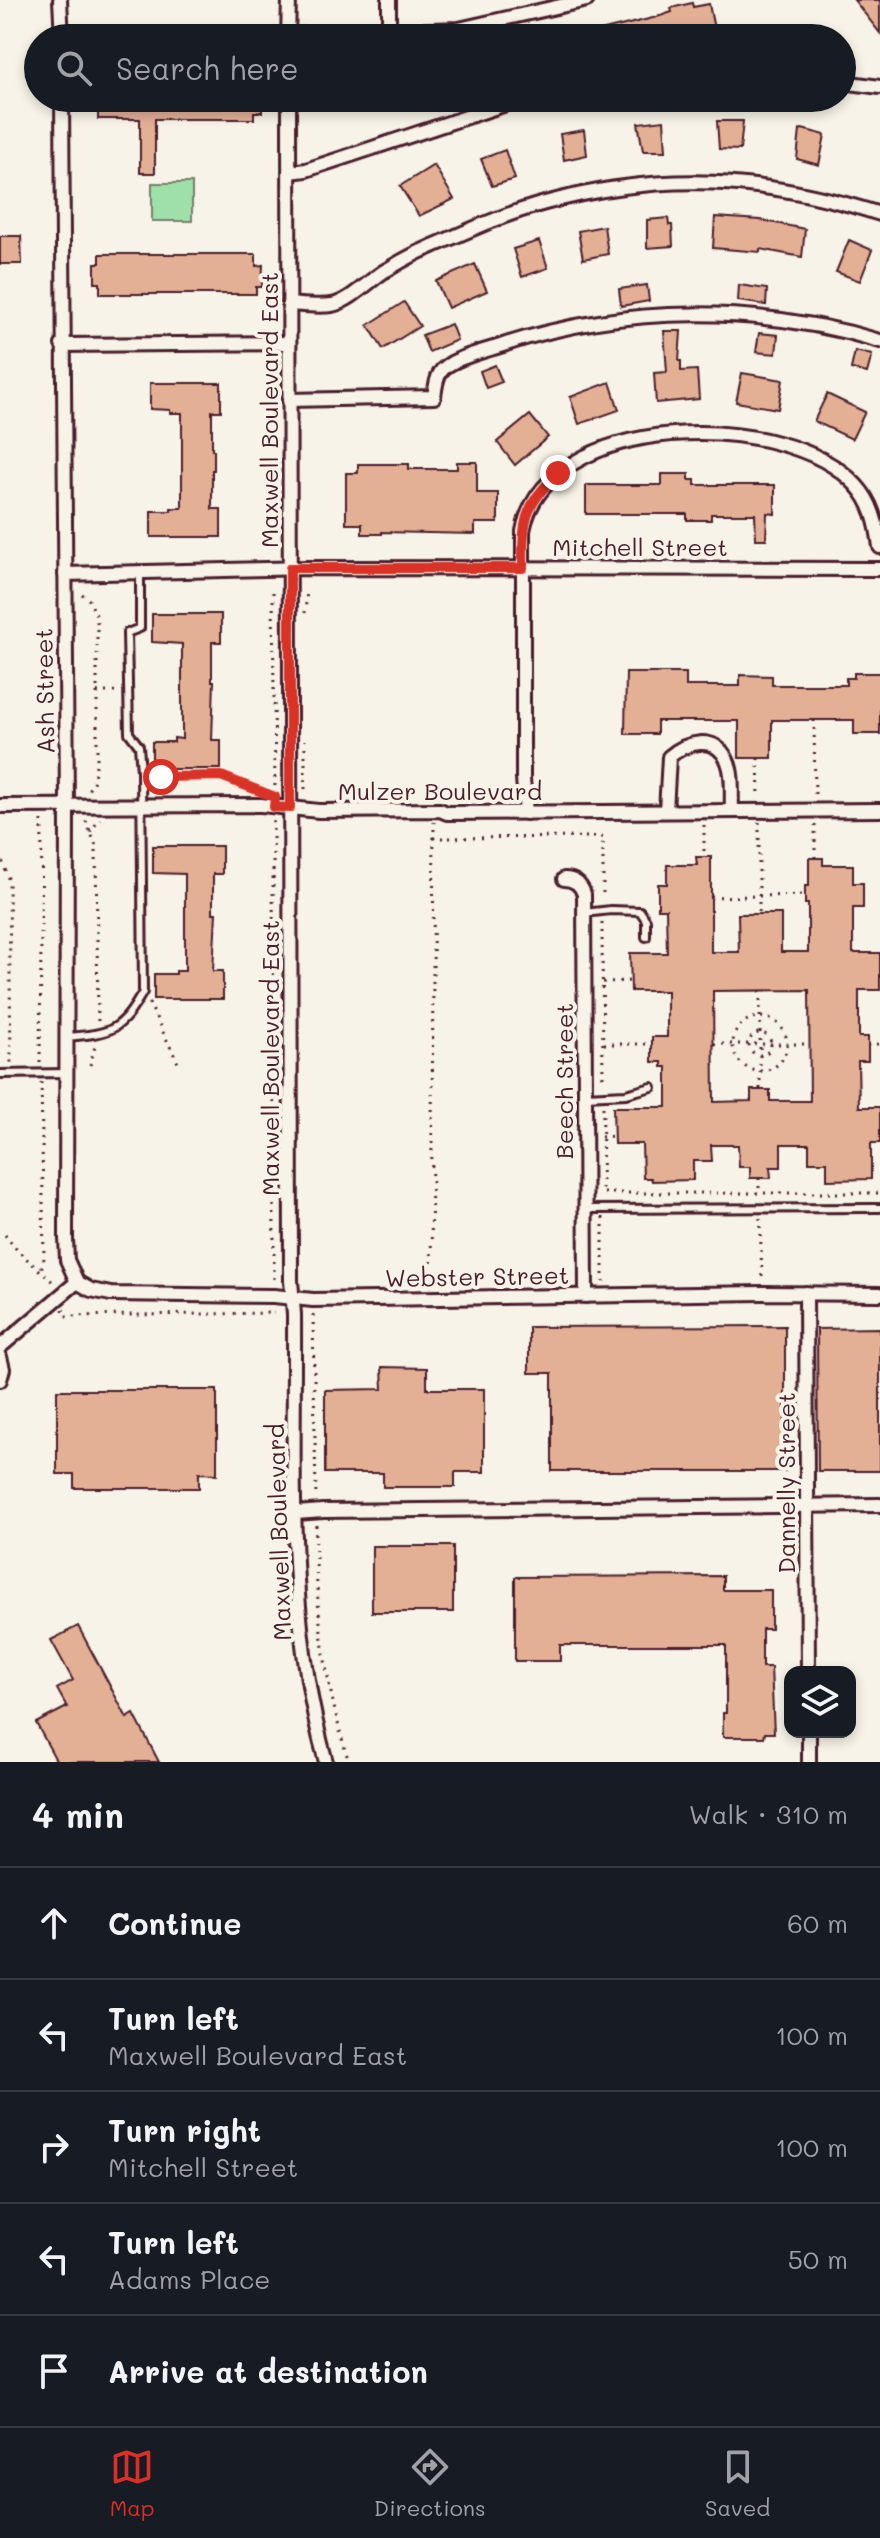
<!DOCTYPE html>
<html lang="en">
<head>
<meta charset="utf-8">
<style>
	:root { --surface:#171b24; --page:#20242c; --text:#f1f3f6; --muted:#9ea1a6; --line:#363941; --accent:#d93025 }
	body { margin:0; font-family:Mali,sans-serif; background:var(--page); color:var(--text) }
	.controls { position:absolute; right:24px; bottom:24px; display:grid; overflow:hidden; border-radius:16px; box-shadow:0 4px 12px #0003 }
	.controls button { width:72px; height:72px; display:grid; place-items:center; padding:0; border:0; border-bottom:2px solid var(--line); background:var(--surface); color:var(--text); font:40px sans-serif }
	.stop { position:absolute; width:24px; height:24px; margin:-18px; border:6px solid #d93025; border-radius:50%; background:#fff }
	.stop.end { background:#d93025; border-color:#fff; box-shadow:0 2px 8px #0008 }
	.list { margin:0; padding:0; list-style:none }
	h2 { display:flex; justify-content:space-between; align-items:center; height:104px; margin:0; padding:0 32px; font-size:34px }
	h2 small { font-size:26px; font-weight:400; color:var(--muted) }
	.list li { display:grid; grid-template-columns:52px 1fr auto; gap:24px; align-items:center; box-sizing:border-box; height:112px; padding:0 32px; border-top:2px solid var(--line) }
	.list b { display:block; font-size:30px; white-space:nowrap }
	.list p { margin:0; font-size:26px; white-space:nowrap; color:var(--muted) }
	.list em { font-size:26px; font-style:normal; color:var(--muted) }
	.icon { flex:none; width:44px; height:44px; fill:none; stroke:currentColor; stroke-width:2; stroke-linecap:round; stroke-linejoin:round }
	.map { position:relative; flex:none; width:880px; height:1762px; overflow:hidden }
	.search { position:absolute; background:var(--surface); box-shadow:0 4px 12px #0003; left:24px; right:24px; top:24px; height:88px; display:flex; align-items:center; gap:20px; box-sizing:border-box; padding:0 28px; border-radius:44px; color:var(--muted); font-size:30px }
	.sheet { height:664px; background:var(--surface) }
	nav { display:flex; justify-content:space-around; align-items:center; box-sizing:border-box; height:112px; border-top:2px solid var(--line); background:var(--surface); font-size:22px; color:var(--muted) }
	nav a { display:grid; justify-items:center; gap:4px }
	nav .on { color:var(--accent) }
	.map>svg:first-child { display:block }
	.green { fill:#9fe0aa; stroke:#74806a; stroke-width:2 }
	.building { fill:#e3b096; stroke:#4a1f2b; stroke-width:2; fill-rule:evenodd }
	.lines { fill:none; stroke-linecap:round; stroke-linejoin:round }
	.lane-casing { stroke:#4a1f2b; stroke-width:12 }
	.street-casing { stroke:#4a1f2b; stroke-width:18 }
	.path { stroke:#4a1f2b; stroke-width:3; stroke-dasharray:2 6; stroke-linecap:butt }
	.lane { stroke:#f7f3e8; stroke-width:6 }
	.street { stroke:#f7f3e8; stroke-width:12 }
	.route { stroke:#d93025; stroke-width:10 }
	.labels { text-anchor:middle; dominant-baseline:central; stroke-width:8; stroke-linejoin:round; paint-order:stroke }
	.street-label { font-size:24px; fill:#4a1f2b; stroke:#f7f3e8 }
</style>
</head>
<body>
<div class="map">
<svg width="880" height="1762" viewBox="0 0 880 1762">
	<rect width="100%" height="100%" fill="#f7f3e8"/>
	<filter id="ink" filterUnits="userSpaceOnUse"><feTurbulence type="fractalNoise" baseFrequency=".0125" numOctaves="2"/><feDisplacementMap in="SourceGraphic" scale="16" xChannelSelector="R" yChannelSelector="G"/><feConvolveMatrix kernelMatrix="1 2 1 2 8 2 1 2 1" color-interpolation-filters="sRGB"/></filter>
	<g filter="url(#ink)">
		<rect class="green" x="152" y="183" width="40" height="38"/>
		<g class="building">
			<path d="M854,0H880V33Z"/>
			<path d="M692,3L693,7L709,4L715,34L696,38H593L592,33L657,17L672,12L671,8Z"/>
			<path d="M93,98H262V112H254V119H155V173H140V119H98V110H93Z"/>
			<path d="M664,120L666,151H643L638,123Z"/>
			<path d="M717,121H743L740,150L719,149Z"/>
			<path d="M802,129L825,135L819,165L797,159L800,130Z"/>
			<path d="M584,130L587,155L564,160L560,134Z"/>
			<path d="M505,150L515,179L492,186L481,159Z"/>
			<path d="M434,165L454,199L419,216L400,186Z"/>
			<path d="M715,217L760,220L805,229L802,257L760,249V252L713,248Z"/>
			<path d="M668,218L669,225H672L673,246L647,248V220Z"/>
			<path d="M604,226L608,254L583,259L578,231Z"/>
			<path d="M0,236H21L22,264H0Z"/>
			<path d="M849,240L872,250L860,281L836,272Z"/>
			<path d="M539,241L548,268L522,277L513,249Z"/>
			<path d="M100,254H256V266L263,265L262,287H256V294H100V283H95V263H100Z"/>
			<path d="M475,264L487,291L448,308L436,281Z"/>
			<path d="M647,285L649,301L621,306L619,289Z"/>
			<path d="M739,285L767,289L766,305L738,301Z"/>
			<path d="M404,302L420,326L383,349L368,325Z"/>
			<path d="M451,324L457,340L429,352L422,335Z"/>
			<path d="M664,331H681L679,361H681V371L697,370L699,399L656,403L654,373L667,372Z"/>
			<path d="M759,333L778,335L776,354L756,352Z"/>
			<path d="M855,351L872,355L867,373L851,369Z"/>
			<path d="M495,365L502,382L486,388L480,371Z"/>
			<path d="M742,373L783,380L778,409L736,402Z"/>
			<path d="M610,382L619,410L579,424L570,397Z"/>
			<path d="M150,383H221V411H212V450H214V470H212V509H221V537H151V511H171V508H182V413H170V410L150,409Z"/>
			<path d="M827,394L865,412L852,439L814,421Z"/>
			<path d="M530,415L548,437L515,465L497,442Z"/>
			<path d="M457,462H477V493H498V523H475V534L382,532V534H362V524H346V473H358V464H409V469H457Z"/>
			<path d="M662,474H689V480H695V485H775V514L767,513L766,539H756L755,514H711V520H687V514H586V485H662Z"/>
			<path d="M152,614H221V642H212V681H214L212,740H221V769H152V742H174V738L182,739V644L152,642Z"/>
			<path d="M626,673H686V686H740V675L772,676V685H846V678H854V673H880V734H854V720H772V758H739V721H657V734H625Z"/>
			<path d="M153,846H222V874H213V913H216L213,971H223V999H154V974H176V971H185V874L153,873Z"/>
			<path d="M696,857H711V952H739L738,914H781V952H808V904H805V886H809V858H823V865H853V883H863V908H853V953H880V990H859V1037H868V1061H858L859,1107H880V1143H871V1179L827,1180V1162H809V1144H781V1167H770L771,1178H750V1167H739L738,1145H711L712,1161H693V1180L652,1181L651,1178H643L642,1144H614L613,1107H667V1067H662V1062H652V1037H667V991H631L630,953H667L666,909H658V884H667V865H697ZM809,990L810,1101H770V1090H751V1101L714,1102L713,991Z"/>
			<path d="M785,1326V1471H552V1373H529V1327Z"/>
			<path d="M880,1328V1471H818L817,1329Z"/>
			<path d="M382,1367L427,1368V1389H484V1472H455V1487H383V1473H325V1390L383,1389Z"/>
			<path d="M57,1390H217V1474L199,1473V1488H74V1474H57Z"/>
			<rect x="372" y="1546" width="81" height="66"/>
			<path d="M723,1576V1590H771V1629H762V1667H771L774,1733H765L764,1737H723V1713H726V1645H560V1661H515V1577Z"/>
			<path d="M78,1626L127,1718L134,1714L159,1762H57L36,1723L67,1707L57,1689L73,1680L51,1640Z"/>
		</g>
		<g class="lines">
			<defs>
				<g id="lane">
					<path d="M584,913L611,910L640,911L646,920V937"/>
					<path d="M67,1037C112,1033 120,1032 143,992L141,771L139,746L129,733L127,633L140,628V572"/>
					<path d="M0,1074L67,1073"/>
					<path d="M585,1096L626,1094L652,1087"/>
					<path d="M585,1209L880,1208"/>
				</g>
				<g id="street">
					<path d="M60,0L62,38"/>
					<path d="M389,31V0"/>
					<path d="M218,38L459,29L587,0"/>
					<path d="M288,38L289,0"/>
					<path d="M842,82L880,87"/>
					<path d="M62,98L67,806L66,1239L67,1260L77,1282"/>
					<path d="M289,98L291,1281L294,1314C295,1462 285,1618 326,1762"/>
					<path d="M290,172L306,170L524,98"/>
					<path d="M289,304C303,305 319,307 332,305C350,301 368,282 383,272C397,264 411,255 426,249C465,232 504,214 545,203C662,171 765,177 880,214"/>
					<path d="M62,345L289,343"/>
					<path d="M289,400L434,397C435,390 436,379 440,373C448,358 490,350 506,344C626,305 760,305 880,341"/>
					<path d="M65,574L307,568L880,569"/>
					<path d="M0,806L261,805L319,811L440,810L447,813L880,810"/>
					<path d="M666,811L669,757C686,742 715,734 727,760C734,774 731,795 732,810"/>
					<path d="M526,813L523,779V531C545,411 786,408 856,485C872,502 877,523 880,547"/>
					<path d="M564,879C575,879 581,885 584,894L586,1296"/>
					<path d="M77,1282L91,1290L111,1294L274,1296L313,1300L763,1293L880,1294"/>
					<path d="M806,1293L808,1672"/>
					<path d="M0,1347L77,1282"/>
					<path d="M0,1357L3,1369L0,1380"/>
					<path d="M296,1513L323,1511L880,1505"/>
					<path d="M809,1732V1762"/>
				</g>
			</defs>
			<use href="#lane" class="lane-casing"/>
			<use href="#street" class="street-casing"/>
			<g class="path">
				<path d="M273,592L275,792"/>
				<path d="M82,594L89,600L97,617V759L93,783L86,793"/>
				<path d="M305,613L307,590"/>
				<path d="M97,692H118"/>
				<path d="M814,720L815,798"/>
				<path d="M758,758L759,798"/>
				<path d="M152,771L162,772L161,777L221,776L257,790"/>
				<path d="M305,789V740"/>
				<path d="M86,821L96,846L98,1023"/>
				<path d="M273,821L274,1281"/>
				<path d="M759,822V914"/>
				<path d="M704,825V857"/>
				<path d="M90,832L100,819"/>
				<path d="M433,838L603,837V899"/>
				<path d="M0,854L9,881L11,1065"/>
				<path d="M815,858V825"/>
				<path d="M711,897L805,895"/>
				<path d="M602,923L603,1083"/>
				<path d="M603,982L631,981"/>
				<path d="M760,991V1090"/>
				<path d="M149,1003L179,1065"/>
				<circle cx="760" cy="1044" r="27"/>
				<circle cx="760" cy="1044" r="11"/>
				<path d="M604,1044H652"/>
				<path d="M714,1044H809"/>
				<path d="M868,1044H880"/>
				<path d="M40,1062L42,818"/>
				<path d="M90,1065L95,1046"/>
				<path d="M41,1082L44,1258L41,1270"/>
				<path d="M603,1107L602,1193H880"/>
				<path d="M562,1137H574"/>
				<path d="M601,1137L614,1136"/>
				<path d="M759,1178V1194"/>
				<path d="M603,1217V1282"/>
				<path d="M760,1218L762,1278"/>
				<path d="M5,1235L18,1251L54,1283"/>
				<path d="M431,1287L434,822"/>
				<path d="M63,1309L65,1316L274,1313"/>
				<path d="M313,1315L316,1498"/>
				<path d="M316,1525C314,1605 325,1686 349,1762"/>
			</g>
			<use href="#lane" class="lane"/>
			<use href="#street" class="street"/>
		</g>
	</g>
	<g class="lines" filter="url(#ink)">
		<path class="route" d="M161,777L221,776L275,797L274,807L290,808V568H523C523,521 523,507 558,473"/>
	</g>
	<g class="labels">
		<g class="street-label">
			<text transform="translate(268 410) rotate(-90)">Maxwell Boulevard East</text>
			<text x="640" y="546">Mitchell Street</text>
			<text transform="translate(44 691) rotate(-91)">Ash Street</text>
			<text x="440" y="790">Mulzer Boulevard</text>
			<text transform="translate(269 1058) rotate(-90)">Maxwell Boulevard East</text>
			<text transform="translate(563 1081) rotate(-90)">Beech Street</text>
			<text transform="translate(477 1276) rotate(-1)">Webster Street</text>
			<text transform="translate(785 1483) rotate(-90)">Dannelly Street</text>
			<text transform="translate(278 1532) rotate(-92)">Maxwell Boulevard</text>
		</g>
	</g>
</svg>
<div class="controls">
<button><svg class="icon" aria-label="layers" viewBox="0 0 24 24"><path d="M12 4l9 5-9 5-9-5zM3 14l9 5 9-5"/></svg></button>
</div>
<div class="stop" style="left:161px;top:777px"></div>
<div class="stop end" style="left:558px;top:473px"></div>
<div class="search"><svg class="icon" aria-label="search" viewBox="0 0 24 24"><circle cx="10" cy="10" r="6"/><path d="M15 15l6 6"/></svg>Search here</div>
</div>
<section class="sheet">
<h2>4 min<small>Walk · 310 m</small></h2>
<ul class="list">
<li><svg class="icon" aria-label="ahead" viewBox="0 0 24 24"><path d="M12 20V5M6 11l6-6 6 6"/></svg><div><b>Continue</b></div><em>60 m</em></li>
<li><svg class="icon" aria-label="left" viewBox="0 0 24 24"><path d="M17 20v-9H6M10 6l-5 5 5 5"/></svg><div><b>Turn left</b><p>Maxwell Boulevard East</p></div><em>100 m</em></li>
<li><svg class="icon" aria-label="right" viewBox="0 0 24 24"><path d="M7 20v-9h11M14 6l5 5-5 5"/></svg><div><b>Turn right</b><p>Mitchell Street</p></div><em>100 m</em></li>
<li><svg class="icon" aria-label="left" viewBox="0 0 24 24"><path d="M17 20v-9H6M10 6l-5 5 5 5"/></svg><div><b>Turn left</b><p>Adams Place</p></div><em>50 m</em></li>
<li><svg class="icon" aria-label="arrive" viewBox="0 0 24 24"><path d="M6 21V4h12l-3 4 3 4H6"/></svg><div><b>Arrive at destination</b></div></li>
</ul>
</section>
<nav>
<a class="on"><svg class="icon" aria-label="map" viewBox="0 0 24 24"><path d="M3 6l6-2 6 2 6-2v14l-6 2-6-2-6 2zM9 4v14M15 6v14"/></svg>Map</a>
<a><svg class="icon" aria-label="directions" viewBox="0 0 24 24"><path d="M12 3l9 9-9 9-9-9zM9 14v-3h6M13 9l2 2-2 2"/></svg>Directions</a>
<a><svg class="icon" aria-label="saved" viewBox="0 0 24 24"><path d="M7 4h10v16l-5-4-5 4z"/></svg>Saved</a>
</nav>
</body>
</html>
